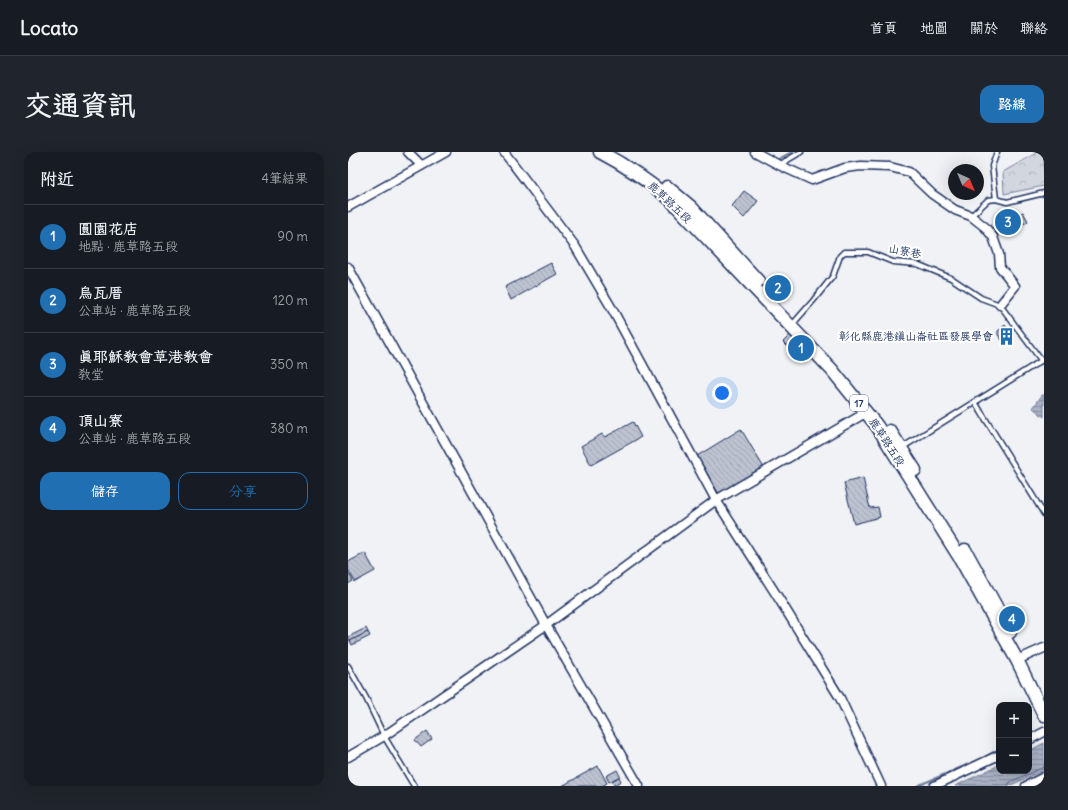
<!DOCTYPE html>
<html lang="zh-TW">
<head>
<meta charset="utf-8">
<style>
	:root { --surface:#171b24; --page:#20242c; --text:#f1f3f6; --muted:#9ea1a6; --line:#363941; --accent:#1f6fb2 }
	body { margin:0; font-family:Delius,"LXGW WenKai TC",sans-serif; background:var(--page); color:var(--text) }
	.controls { position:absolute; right:12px; bottom:12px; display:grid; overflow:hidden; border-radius:8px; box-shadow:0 4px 16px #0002 }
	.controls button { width:36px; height:36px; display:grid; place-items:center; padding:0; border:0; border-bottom:1px solid var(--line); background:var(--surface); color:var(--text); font:20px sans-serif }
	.compass { position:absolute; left:600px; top:12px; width:36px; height:36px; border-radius:50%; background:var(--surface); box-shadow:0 4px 16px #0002; rotate:136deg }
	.you { position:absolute; left:374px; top:241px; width:14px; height:14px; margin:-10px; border:3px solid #fff; border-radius:50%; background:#1a73e8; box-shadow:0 0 0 6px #1a73e833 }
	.badge { display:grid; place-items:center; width:26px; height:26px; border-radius:50%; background:var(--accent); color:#fff; font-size:13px; font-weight:700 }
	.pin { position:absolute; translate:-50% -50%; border:2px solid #fff; box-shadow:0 1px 4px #0006 }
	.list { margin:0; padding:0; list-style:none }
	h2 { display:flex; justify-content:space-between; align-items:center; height:52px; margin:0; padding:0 16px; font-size:17px }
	h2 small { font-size:13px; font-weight:400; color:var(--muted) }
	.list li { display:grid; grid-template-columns:26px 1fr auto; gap:12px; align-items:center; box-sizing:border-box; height:64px; padding:0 16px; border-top:1px solid var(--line) }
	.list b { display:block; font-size:15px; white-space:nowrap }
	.list p { margin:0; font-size:13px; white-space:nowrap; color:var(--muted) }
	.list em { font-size:13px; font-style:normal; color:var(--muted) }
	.actions { display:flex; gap:8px; padding:12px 16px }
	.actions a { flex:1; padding:9px 0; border:1px solid var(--accent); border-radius:12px; text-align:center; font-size:14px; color:var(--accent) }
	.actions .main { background:var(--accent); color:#fff }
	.map { position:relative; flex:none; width:696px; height:634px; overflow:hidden; border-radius:12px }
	header { display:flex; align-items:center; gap:24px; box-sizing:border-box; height:56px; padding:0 20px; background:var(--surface); border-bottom:1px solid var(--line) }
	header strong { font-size:19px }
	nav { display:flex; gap:22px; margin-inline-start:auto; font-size:14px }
	.intro { display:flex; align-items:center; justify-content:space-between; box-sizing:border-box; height:96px; padding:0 24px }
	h1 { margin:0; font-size:28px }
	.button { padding:10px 18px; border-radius:12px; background:var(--accent); color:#fff; font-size:14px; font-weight:700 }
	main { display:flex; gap:24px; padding:0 24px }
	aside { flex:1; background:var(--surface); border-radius:12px; box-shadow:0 4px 16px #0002 }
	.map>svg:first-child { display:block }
	.forest { fill:url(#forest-crowns); stroke:#76829e }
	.water { fill:url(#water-rules); stroke:#707c9a }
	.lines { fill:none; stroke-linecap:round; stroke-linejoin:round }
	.shore { stroke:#536386; stroke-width:1 }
	.stream { stroke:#707c9a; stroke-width:2 }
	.building { fill:url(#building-back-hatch); stroke:#1b2f5e }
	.lane-casing { stroke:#1b2f5e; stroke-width:7 }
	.street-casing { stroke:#1b2f5e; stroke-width:11 }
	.primary-casing { stroke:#1b2f5e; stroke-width:15 }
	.lane { stroke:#fff; stroke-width:4 }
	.street { stroke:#fff; stroke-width:8 }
	.primary { stroke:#fff; stroke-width:12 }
	.labels { text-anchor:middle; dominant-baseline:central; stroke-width:4; stroke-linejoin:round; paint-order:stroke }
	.shield { fill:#fff; stroke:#5f6d8e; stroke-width:1 }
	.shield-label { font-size:10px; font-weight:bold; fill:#1b2f5e }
	.street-label { font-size:11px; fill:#1b2f5e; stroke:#fff }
	.poi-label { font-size:11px; fill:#1b2f5e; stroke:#fff; text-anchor:end }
</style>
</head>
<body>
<header>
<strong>Locato</strong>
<nav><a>首頁</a><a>地圖</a><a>關於</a><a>聯絡</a></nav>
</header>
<div class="intro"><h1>交通資訊</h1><a class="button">路線</a></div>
<main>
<aside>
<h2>附近<small>4筆結果</small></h2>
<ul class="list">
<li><span class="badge">1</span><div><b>圓園花店</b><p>地點 · 鹿草路五段</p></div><em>90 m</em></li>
<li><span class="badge">2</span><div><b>烏瓦厝</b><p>公車站 · 鹿草路五段</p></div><em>120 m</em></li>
<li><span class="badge">3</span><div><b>真耶穌教會草港教會</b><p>教堂</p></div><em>350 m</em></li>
<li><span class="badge">4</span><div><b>頂山寮</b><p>公車站 · 鹿草路五段</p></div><em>380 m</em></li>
</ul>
<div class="actions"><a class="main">儲存</a><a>分享</a></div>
</aside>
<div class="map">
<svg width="696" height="634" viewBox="0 0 696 634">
	<defs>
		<pattern id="forest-crowns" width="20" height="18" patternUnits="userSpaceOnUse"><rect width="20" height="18" fill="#d2d6df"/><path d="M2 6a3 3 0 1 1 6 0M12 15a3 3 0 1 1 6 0" fill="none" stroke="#b4b8c2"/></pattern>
		<pattern id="water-rules" width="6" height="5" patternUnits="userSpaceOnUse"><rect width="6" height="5" fill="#a8b0c2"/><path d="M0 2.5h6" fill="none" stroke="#8890a1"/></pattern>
		<pattern id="building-back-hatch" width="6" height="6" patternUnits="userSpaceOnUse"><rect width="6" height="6" fill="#bcc2d0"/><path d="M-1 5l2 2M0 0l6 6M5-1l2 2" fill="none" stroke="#a1a7b5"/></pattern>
	</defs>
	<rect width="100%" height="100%" fill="#f1f2f5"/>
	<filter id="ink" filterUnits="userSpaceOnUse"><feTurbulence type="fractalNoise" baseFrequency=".025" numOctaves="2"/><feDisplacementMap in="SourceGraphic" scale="8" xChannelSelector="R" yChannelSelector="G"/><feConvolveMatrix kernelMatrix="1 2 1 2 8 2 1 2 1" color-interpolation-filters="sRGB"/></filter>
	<g filter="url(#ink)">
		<path class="forest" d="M690,0H696V34L656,42L655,20Z"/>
		<g class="water">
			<path d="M694,243H696V265L685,256Z"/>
			<path d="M696,591V618L661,634H607L651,613V619H681V599Z"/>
		</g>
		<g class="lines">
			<path class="shore" d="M661,634V631L664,629L696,615"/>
			<g class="stream">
				<path d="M428,8H429L444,0"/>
				<path d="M569,634L635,606L649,598"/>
			</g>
		</g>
		<g class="building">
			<path d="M396,39L410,49L396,66L384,54Z"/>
			<path d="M666,58L669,63L675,60L680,69L676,72L674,69L649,82L648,80L652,78L647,68Z"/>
			<path d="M203,111L209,122L163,148L157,135Z"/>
			<path d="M657,173L666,185L657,192L650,183V179Z"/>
			<path d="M449,176L457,186L444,199L435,190Z"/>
			<path d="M458,188L461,192L448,204L444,200Z"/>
			<path d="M285,270L293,285L243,313L233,294L254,282L257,285Z"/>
			<path d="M393,277L416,316L371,342L349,304Z"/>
			<path d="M515,326L522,356L530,355L532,365L506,372L496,331Z"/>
			<path d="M17,401L27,419L7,430L0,417V410Z"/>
			<path d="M0,420L5,429L0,432Z"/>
			<path d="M18,476L20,480L2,489L0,485Z"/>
			<path d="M20,480L22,484L4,493L2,489Z"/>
			<path d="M79,579L84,587L73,595L67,588Z"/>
			<path d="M250,614L259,631L254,634H214Z"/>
			<path d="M269,618L272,624L261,630L258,624Z"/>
			<path d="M271,625L273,629L266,633L264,629Z"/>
		</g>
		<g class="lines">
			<defs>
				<g id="lane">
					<path d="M431,13L453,0"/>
					<path d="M648,47L644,14L649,0"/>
					<path d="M623,64L640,48L648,47L659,50L696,41"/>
					<path d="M444,173L465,149L485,124L492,104L496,100H520L545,110L569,112L603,126L633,146L652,153L693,208"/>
					<path d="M627,250L696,362"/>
					<path d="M555,295L696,207"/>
					<path d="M0,514L18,546L36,584L66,634"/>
				</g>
				<g id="street">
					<path d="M60,0L73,13"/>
					<path d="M156,0L227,94L263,155L368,348L433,450L492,546L533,634"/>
					<path d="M407,0L431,13L464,28L497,16L513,14L542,15L561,20L584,42L607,58L623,64L637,75L645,85L651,102L652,115L667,134L652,153"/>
					<path d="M0,55L98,0"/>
					<path d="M0,115L198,473L291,634"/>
					<path d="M669,508L696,496"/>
					<path d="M681,588L696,580"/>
					<path d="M0,605L36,584L198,473L368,348L519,260"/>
					<path d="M586,634L651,603"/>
					<path d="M678,634L696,625"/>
				</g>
				<g id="primary">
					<path d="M252,0C277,13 300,29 322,47L484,218L529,274L612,406L669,508L696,563"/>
					<path d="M319,35L343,55L410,129"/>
					<path d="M542,279L567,318"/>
					<path d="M617,398L662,480"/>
				</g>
			</defs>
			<use href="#lane" class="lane-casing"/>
			<use href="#street" class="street-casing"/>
			<use href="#primary" class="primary-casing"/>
			<use href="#lane" class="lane"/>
			<use href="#street" class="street"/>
			<use href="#primary" class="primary"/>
		</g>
	</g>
	<defs>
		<symbol id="building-bare" viewBox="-9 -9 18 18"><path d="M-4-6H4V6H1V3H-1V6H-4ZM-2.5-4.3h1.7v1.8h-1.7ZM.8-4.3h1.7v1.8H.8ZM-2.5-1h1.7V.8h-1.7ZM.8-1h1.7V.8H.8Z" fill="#1f6fb2" stroke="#fff" stroke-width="2.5" paint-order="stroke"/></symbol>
	</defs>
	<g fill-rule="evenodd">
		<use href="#building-bare" x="646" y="172" width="25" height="25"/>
	</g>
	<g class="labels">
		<rect class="shield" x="502" y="243" width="18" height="16" rx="3"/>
		<g class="shield-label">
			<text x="511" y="251">17</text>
		</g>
		<g class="street-label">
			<text transform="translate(322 50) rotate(43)">鹿草路五段</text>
			<text transform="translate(557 99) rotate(11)">山寮巷</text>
			<text transform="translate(539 290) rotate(57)">鹿草路五段</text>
		</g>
		<g class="poi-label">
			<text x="645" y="184">彰化縣鹿港鎮山崙社區發展學會</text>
		</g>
	</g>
</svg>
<div class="controls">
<button>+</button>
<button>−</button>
</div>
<svg class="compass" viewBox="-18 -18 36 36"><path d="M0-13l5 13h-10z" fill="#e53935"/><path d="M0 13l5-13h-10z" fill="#9ea1a6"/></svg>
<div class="you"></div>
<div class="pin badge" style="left:453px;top:196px">1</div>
<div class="pin badge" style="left:430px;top:136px">2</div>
<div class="pin badge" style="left:660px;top:70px">3</div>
<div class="pin badge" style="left:664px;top:467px">4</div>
</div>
</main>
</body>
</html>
